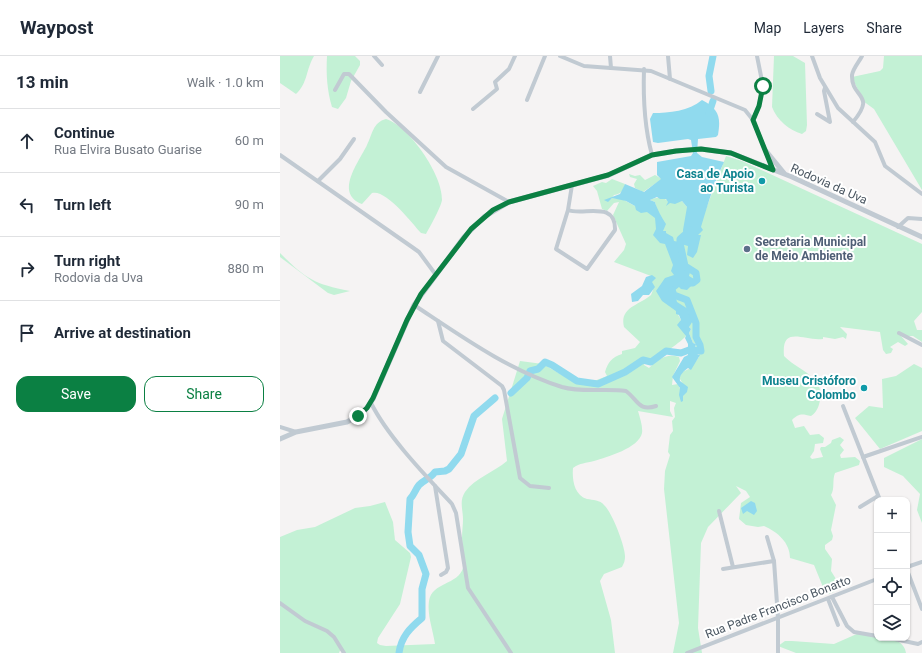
<!DOCTYPE html>
<html lang="en">
<head>
<meta charset="utf-8">
<style>
	:root { --surface:#fff; --page:#f6f6f7; --text:#1f2937; --muted:#747a83; --line:#e0e1e3; --accent:#0b8043 }
	body { margin:0; font-family:Roboto,sans-serif; background:var(--page); color:var(--text) }
	.controls { position:absolute; right:12px; bottom:12px; display:grid; overflow:hidden; border-radius:8px; box-shadow:0 1px 3px #0004 }
	.controls button { width:36px; height:36px; display:grid; place-items:center; padding:0; border:0; border-bottom:1px solid var(--line); background:var(--surface); color:var(--text); font:20px sans-serif }
	.stop { position:absolute; width:12px; height:12px; margin:-9px; border:3px solid #0b8043; border-radius:50%; background:#fff }
	.stop.end { background:#0b8043; border-color:#fff; box-shadow:0 1px 4px #0008 }
	.list { margin:0; padding:0; list-style:none }
	h2 { display:flex; justify-content:space-between; align-items:center; height:52px; margin:0; padding:0 16px; font-size:17px }
	h2 small { font-size:13px; font-weight:400; color:var(--muted) }
	.list li { display:grid; grid-template-columns:26px 1fr auto; gap:12px; align-items:center; box-sizing:border-box; height:64px; padding:0 16px; border-top:1px solid var(--line) }
	.list b { display:block; font-size:15px; white-space:nowrap }
	.list p { margin:0; font-size:13px; white-space:nowrap; color:var(--muted) }
	.list em { font-size:13px; font-style:normal; color:var(--muted) }
	.actions { display:flex; gap:8px; padding:12px 16px }
	.actions a { flex:1; padding:9px 0; border:1px solid var(--accent); border-radius:12px; text-align:center; font-size:14px; color:var(--accent) }
	.actions .main { background:var(--accent); color:#fff }
	.icon { flex:none; width:22px; height:22px; fill:none; stroke:currentColor; stroke-width:2; stroke-linecap:round; stroke-linejoin:round }
	.map { position:relative; flex:none; width:642px; height:597px; overflow:hidden }
	header { display:flex; align-items:center; gap:24px; box-sizing:border-box; height:56px; padding:0 20px; background:var(--surface); border-bottom:1px solid var(--line) }
	header strong { font-size:19px }
	nav { display:flex; gap:22px; margin-inline-start:auto; font-size:14px }
	main { display:flex }
	aside { flex:1; background:var(--surface) }
	.map>svg:first-child { display:block }
	.green { fill:#c3f1d5; fill-rule:evenodd }
	.water { fill:#90daee }
	.lines { fill:none; stroke-linecap:round; stroke-linejoin:round }
	.river { stroke:#90daee; stroke-width:7 }
	.minor { stroke:#c1cad2; stroke-width:4 }
	.tertiary { stroke:#c1cad2; stroke-width:5 }
	.route { stroke:#0b8043; stroke-width:5 }
	.culture-dot { fill:#0f9aa8; stroke:#fff; stroke-width:1.5 }
	.service-dot { fill:#5c6f8a; stroke:#fff; stroke-width:1.5 }
	.labels { text-anchor:middle; dominant-baseline:central; stroke-width:4; stroke-linejoin:round; paint-order:stroke }
	.culture-label { font-size:12px; font-weight:bold; fill:#0d838f; stroke:#fff; text-anchor:end }
	.street-label { font-size:12px; fill:#4a5661; stroke:#fff }
	.service-label { font-size:12px; font-weight:bold; fill:#4e5e75; stroke:#fff; text-anchor:start }
</style>
</head>
<body>
<header>
<strong>Waypost</strong>
<nav><a>Map</a><a>Layers</a><a>Share</a></nav>
</header>
<main>
<aside>
<h2>13 min<small>Walk · 1.0 km</small></h2>
<ul class="list">
<li><svg class="icon" aria-label="ahead" viewBox="0 0 24 24"><path d="M12 20V5M6 11l6-6 6 6"/></svg><div><b>Continue</b><p>Rua Elvira Busato Guarise</p></div><em>60 m</em></li>
<li><svg class="icon" aria-label="left" viewBox="0 0 24 24"><path d="M17 20v-9H6M10 6l-5 5 5 5"/></svg><div><b>Turn left</b></div><em>90 m</em></li>
<li><svg class="icon" aria-label="right" viewBox="0 0 24 24"><path d="M7 20v-9h11M14 6l5 5-5 5"/></svg><div><b>Turn right</b><p>Rodovia da Uva</p></div><em>880 m</em></li>
<li><svg class="icon" aria-label="arrive" viewBox="0 0 24 24"><path d="M6 21V4h12l-3 4 3 4H6"/></svg><div><b>Arrive at destination</b></div></li>
</ul>
<div class="actions"><a class="main">Save</a><a>Share</a></div>
</aside>
<div class="map">
<svg width="642" height="597" viewBox="0 0 642 597">
	<rect width="100%" height="100%" fill="#f5f3f3"/>
	<g class="green">
		<path d="M0,0H34C26,13 28,27 16,38L0,27Z"/>
		<path d="M47,0H75L80,5V9L71,25L66,42L58,53L52,51C47,34 46,18 47,0Z"/>
		<path d="M494,0H513L525,7L527,69L526,75L522,78C509,74 497,64 492,51Z"/>
		<path d="M604,0H642V134L594,53L583,45L572,21L600,15L603,12Z"/>
		<path d="M106,63C129,70 163,119 162,144C161,151 150,171 146,178L141,177C132,167 106,133 92,137L82,148C54,137 79,106 87,89C92,79 93,66 106,63Z"/>
		<path d="M446,100L462,105L642,188V256L634,265L637,274H642V286L633,280H621L628,288L625,290L618,286L610,291L613,293L611,297L606,298L603,294L600,276L560,271L567,278L566,283L563,281L555,283L543,281V283C525,286 501,268 504,300C517,314 545,320 540,344C539,350 537,356 531,360C522,358 519,357 512,364L515,372L524,370L530,379L539,378L544,382L543,387L535,388L534,395L530,401L532,403L543,401L540,393L541,391H545L551,387L552,384L560,381L564,384L560,389L564,394L560,399L561,402L575,401L580,405L579,409L555,417C552,424 555,433 551,439L556,449L551,474L553,480L552,484L545,489V493L552,503L551,515L556,523L558,534L549,538L545,536L534,509L510,502C510,487 498,476 484,470L478,471L466,469L459,463L461,447L470,441L466,435L456,430L461,437L428,471L421,487L418,572L422,597H393L399,567L384,433L385,415L390,399L388,396L390,379L393,375L392,365L395,361L394,352L396,347L390,345V355L393,361L358,355C360,362 363,371 362,377C359,392 327,401 314,405C306,407 300,407 293,412C292,423 294,439 307,443C313,444 320,444 324,449C332,456 345,490 345,500C345,505 344,507 342,511L324,518L320,525L331,564L335,597H64L61,592L59,597H0V481L17,474L35,471L75,452L90,450L105,446L113,466L115,484L130,497L131,501L120,548L98,582L97,587L100,589L106,590L155,588C153,574 147,559 149,545C152,526 178,529 183,512C186,502 182,492 182,482C182,475 183,469 183,463C183,454 179,445 185,436C195,422 214,416 227,405L222,363L240,305L263,308L287,322L309,327L327,320L325,316C328,306 332,301 342,298V295L355,292L360,286L344,271C339,251 360,249 371,239L373,234L371,220L334,206L344,194L346,188L333,159L339,146L334,147L327,155L322,153L317,135L313,130L322,126L326,127L332,123L345,128C343,135 341,138 334,139L330,144L332,142L342,143L355,150L376,151L375,146L370,144C376,141 383,141 388,145V147L402,145L407,151L426,153ZM396,255H408L411,262L409,271L411,273L409,277L413,287L416,288L414,297L419,298V301L411,312L402,316C398,323 400,323 404,329L403,340L398,328L392,329L393,320L400,305L399,301C387,297 378,303 369,312L364,309L365,305L372,304V302C380,301 402,285 406,280L400,266L401,264Z"/>
		<path d="M349,118L355,120L360,119L365,124L375,119L382,123L363,136L355,132L354,128L357,123L350,121Z"/>
		<path d="M0,197C26,223 34,228 70,235L54,239L48,237L0,201Z"/>
		<path d="M634,308L642,312V375L600,393L575,362L589,350L603,352L602,323L616,320Z"/>
		<path d="M642,383V467L637,454L640,438L623,420L604,411V402Z"/>
		<path d="M579,577L597,579V582C608,582 624,583 626,597H516L498,590L505,585H512L554,588Z"/>
	</g>
	<g class="water">
		<path d="M422,44C439,53 441,61 438,79L436,81L418,83L417,97L422,101L444,106C434,127 428,148 421,171L423,174L418,179H421L417,196L413,202L407,199L408,190L401,188L400,185L404,182L403,174L407,151L402,145L395,148L390,147L386,150L388,146L386,143H380L377,141L370,144L375,146C376,151 383,164 386,168L383,175H386V177L393,181L394,185L399,186L402,208L411,213L409,220L414,223L415,226L407,234L401,233L399,231L394,235L397,246L408,253L409,257L412,258V262L414,263L409,271L411,273L409,277L413,287L416,288L414,297L420,299L411,314L408,312C403,316 399,319 400,325L408,331L407,336L403,340V345L401,346L399,339L400,332L392,321L404,301L408,299V288L405,282L406,280L397,269L401,264L399,259L396,258V255L382,245L376,235L385,222L394,219L391,215L393,209L385,188L380,187L373,179L376,173L375,162L367,156L361,157L356,154L355,150L346,145L332,142L328,146L324,144L340,138L345,128L364,136L381,123L377,119V106L411,100L413,97L411,84L408,83L378,87L373,86L370,63L373,57C389,57 409,55 422,44Z"/>
		<path d="M372,219L376,222L372,226L375,231L369,239H363L358,245L352,246L351,238L362,230L366,221Z"/>
		<path d="M471,445L475,447L477,455L474,459L467,455L463,458L461,452Z"/>
	</g>
	<g class="lines">
		<g class="river">
			<path d="M431,35L429,20L433,0"/>
			<path d="M429,57L433,45"/>
			<path d="M407,227H413L417,224L416,217L405,210L400,187V183L410,174"/>
			<path d="M231,337L247,322L250,315L258,313L265,306L272,309L297,325L318,328L345,316L363,304L371,306L386,295L401,297L409,294L421,295L420,289L416,281V267L407,244L394,239L392,234"/>
			<path d="M119,597C121,581 130,572 142,562V533L146,518L139,499L130,490L128,476L130,443C134,439 135,434 139,429C144,424 151,422 155,416L165,415L169,413L181,398L194,360L215,342"/>
		</g>
		<g class="minor">
			<path d="M94,0L102,9"/>
			<path d="M280,0L304,10L371,15L465,54L473,64L493,114"/>
			<path d="M330,0L331,12"/>
			<path d="M388,0L390,23"/>
			<path d="M532,0L540,22L558,52L595,86L605,110L642,138"/>
			<path d="M364,13C363,43 364,70 372,99"/>
			<path d="M55,34L64,18H69L106,56L166,111L229,146"/>
			<path d="M140,36L158,0"/>
			<path d="M247,44L265,0"/>
			<path d="M193,53L217,33L215,26L229,13L235,0"/>
			<path d="M537,58L550,66L544,35L545,32"/>
			<path d="M473,64L479,50L483,30L477,0"/>
			<path d="M573,66C597,37 571,43 572,19C573,12 579,6 582,0"/>
			<path d="M0,99L132,191L139,196L156,219"/>
			<path d="M38,125L60,103L74,83"/>
			<path d="M288,154L276,193L307,213L335,174C336,144 303,160 288,154L292,129"/>
			<path d="M618,171L628,162L642,163"/>
			<path d="M134,249C181,280 228,314 282,331C303,337 325,332 346,335C358,344 359,356 376,350"/>
			<path d="M158,265L163,285L222,330L224,334L240,422L250,430L269,432"/>
			<path d="M619,277L642,289"/>
			<path d="M91,347C108,381 146,420 172,448L176,457L188,532L231,597"/>
			<path d="M563,350L600,444"/>
			<path d="M0,371L16,376"/>
			<path d="M583,401L642,381"/>
			<path d="M155,430L168,512L166,516L161,519"/>
			<path d="M580,451L598,440"/>
			<path d="M439,455L453,511"/>
			<path d="M487,481L494,505L498,562V597"/>
			<path d="M627,511L642,506"/>
			<path d="M443,513L494,505"/>
			<path d="M627,514L642,553"/>
			<path d="M552,541L567,570L574,576L597,580"/>
			<path d="M548,543L558,569"/>
			<path d="M0,547L25,565L47,575L54,581L64,597"/>
			<path d="M610,582L638,588L642,586"/>
			<path d="M407,597L597,523"/>
		</g>
		<g class="tertiary">
			<path d="M486,95L504,117"/>
			<path d="M0,383L16,376L67,366L83,357L93,343L134,249L184,181L204,161L229,146L329,119L372,99L396,95L421,93L451,97L512,121L642,181"/>
		</g>
	</g>
	<g class="lines">
		<path class="route" d="M78,360L87,352L93,342L127,264L141,238L191,173L213,154L229,146L328,119L372,99L396,95L421,93L451,97L493,114L473,64L479,50L483,30"/>
	</g>
	<g class="culture-dot">
		<circle cx="482" cy="125" r="4"/>
		<circle cx="584" cy="332" r="4"/>
	</g>
	<circle class="service-dot" cx="467" cy="193" r="4"/>
	<g class="labels">
		<g class="culture-label">
			<text x="474" y="118">Casa de Apoio<tspan x="474" dy="14">ao Turista</tspan></text>
			<text x="576" y="325">Museu Cristóforo<tspan x="576" dy="14">Colombo</tspan></text>
		</g>
		<g class="street-label">
			<text transform="translate(549 128) rotate(24)">Rodovia da Uva</text>
			<text transform="translate(498 551) rotate(-21)">Rua Padre Francisco Bonatto</text>
		</g>
		<g class="service-label">
			<text x="475" y="186">Secretaria Municipal<tspan x="475" dy="14">de Meio Ambiente</tspan></text>
		</g>
	</g>
</svg>
<div class="controls">
<button>+</button>
<button>−</button>
<button><svg class="icon" aria-label="locate" viewBox="0 0 24 24"><circle cx="12" cy="12" r="6"/><path d="M12 2v4M12 18v4M2 12h4M18 12h4"/></svg></button>
<button><svg class="icon" aria-label="layers" viewBox="0 0 24 24"><path d="M12 4l9 5-9 5-9-5zM3 14l9 5 9-5"/></svg></button>
</div>
<div class="stop" style="left:483px;top:30px"></div>
<div class="stop end" style="left:78px;top:360px"></div>
</div>
</main>
</body>
</html>
